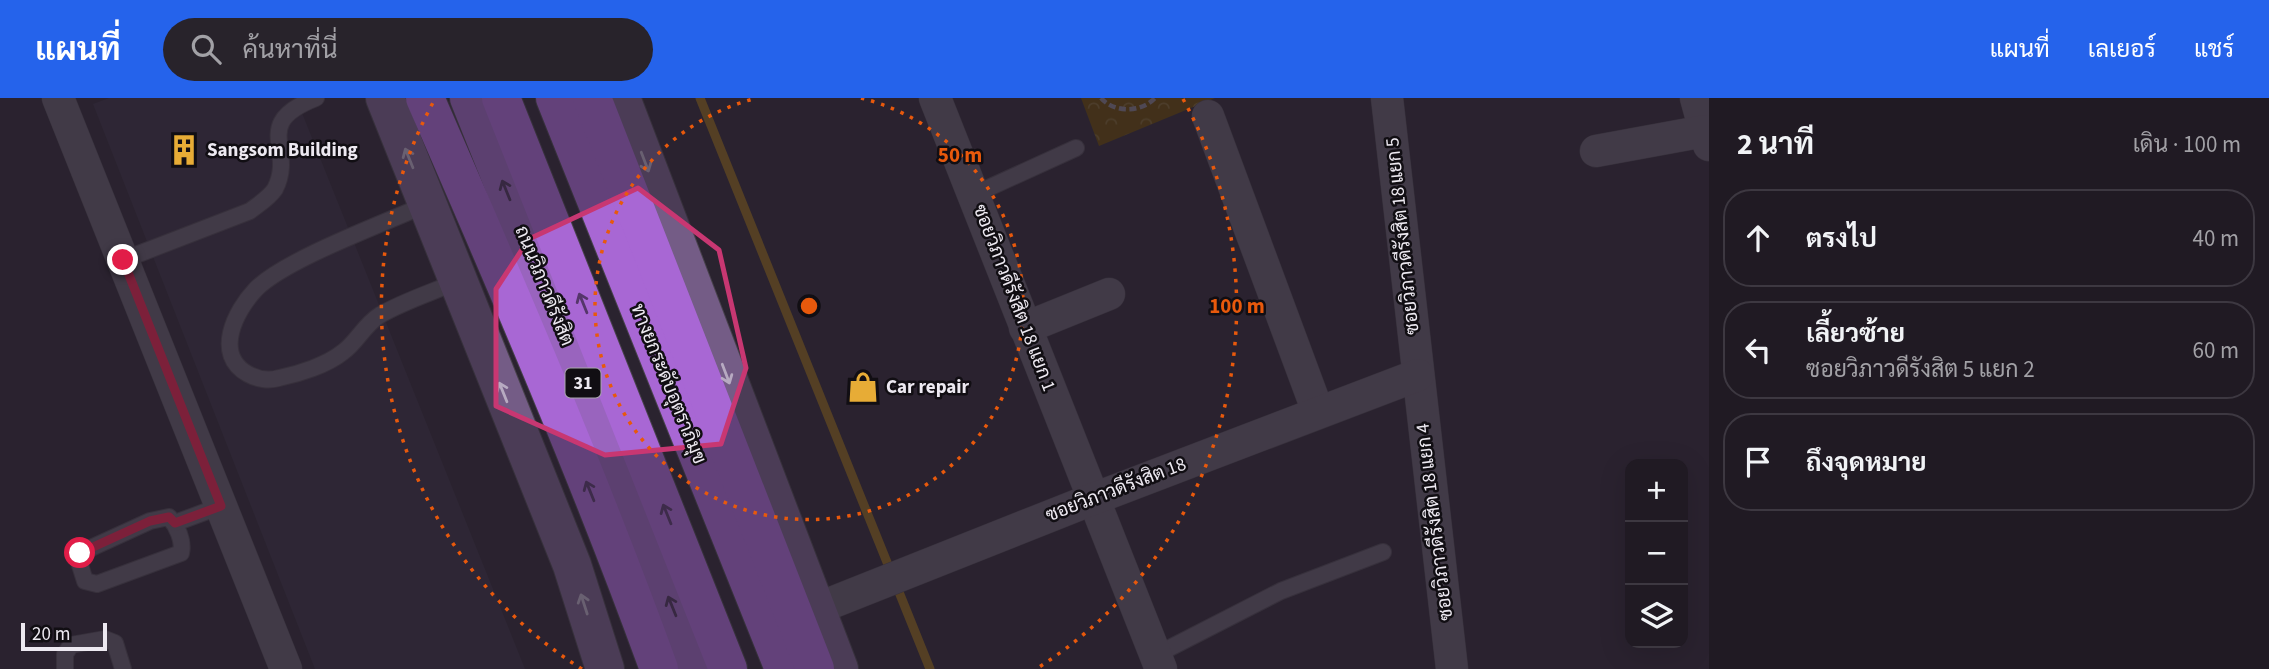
<!DOCTYPE html>
<html lang="th">
<head>
<meta charset="utf-8">
<style>
	:root { --surface:#201a23; --page:#28232b; --text:#f1f3f6; --muted:#a2a1a6; --line:#3d3841; --accent:#2563eb }
	body { margin:0; font-family:"Source Sans 3",Sarabun,sans-serif; background:var(--page); color:var(--text) }
	.controls { position:absolute; right:21px; bottom:21px; display:grid; overflow:hidden; border-radius:14px; box-shadow:0 7px 28px #0002 }
	.controls button { width:63px; height:63px; display:grid; place-items:center; padding:0; border:0; border-bottom:2px solid var(--line); background:var(--surface); color:var(--text); font:35px sans-serif }
	.scale { position:absolute; left:21px; bottom:18px; width:86px; box-sizing:border-box; padding-left:7px; border:4px solid #ede9f1; border-top:0; font-size:19px; line-height:24px; white-space:nowrap; color:#ede9f1; -webkit-text-stroke:5px #110e13; paint-order:stroke }
	.stop { position:absolute; width:21px; height:21px; margin:-16px; border:5px solid #e11d48; border-radius:50%; background:#fff }
	.stop.end { background:#e11d48; border-color:#fff; box-shadow:0 2px 7px #0008 }
	.list { margin:0; padding:0; list-style:none }
	h2 { display:flex; justify-content:space-between; align-items:center; height:91px; margin:0; padding:0 28px; font-size:30px }
	h2 small { font-size:23px; font-weight:400; color:var(--muted) }
	.list li { display:grid; grid-template-columns:46px 1fr auto; gap:21px; align-items:center; box-sizing:border-box; height:98px; margin:0 14px 14px; padding:0 14px; border:2px solid var(--line); border-radius:28px }
	.list b { display:block; font-size:26px; white-space:nowrap }
	.list p { margin:0; font-size:23px; white-space:nowrap; color:var(--muted) }
	.list em { font-size:23px; font-style:normal; color:var(--muted) }
	.icon { flex:none; width:38px; height:38px; fill:none; stroke:currentColor; stroke-width:2; stroke-linecap:round; stroke-linejoin:round }
	.map { position:relative; flex:none; width:1709px; height:571px; overflow:hidden }
	header { display:flex; align-items:center; gap:42px; box-sizing:border-box; height:98px; padding:0 35px; background:var(--accent); color:#fff }
	header strong { font-size:33px }
	nav { display:flex; gap:38px; margin-inline-start:auto; font-size:24px }
	.search { width:490px; height:63px; background:var(--page); display:flex; align-items:center; gap:18px; box-sizing:border-box; padding:0 24px; border-radius:38px; color:var(--muted); font-size:26px }
	main { display:flex }
	aside { flex:1; background:var(--surface) }
	.map>svg:first-child { display:block }
	.built { fill:#342b3c }
	.park { fill:url(#park-crowns) }
	.lines { fill:none; stroke-linecap:round; stroke-linejoin:round }
	.stream { stroke:#876217; stroke-width:9 }
	.service-casing { stroke:#47414b; stroke-width:18 }
	.minor-casing { stroke:#47414b; stroke-width:33 }
	.secondary-casing { stroke:#47414b; stroke-width:40 }
	.trunk-casing { stroke:#47414b; stroke-width:40 }
	.motorway-casing { stroke:#47414b; stroke-width:40 }
	.path { stroke:#7d7781; stroke-width:4.5; stroke-dasharray:7 3.5; stroke-linecap:butt }
	.service { stroke:#5e5764; stroke-width:16 }
	.minor { stroke:#5e5764; stroke-width:32 }
	.secondary { stroke:#745c86; stroke-width:38 }
	.trunk { stroke:#9964be; stroke-width:38 }
	.motorway { stroke:#a867d4; stroke-width:38 }
	.oneway { stroke:#b7aac1 }
	.oneway2 { stroke:#473057 }
	.oneway3 { stroke:#55366a }
	.route { stroke:#e11d48; stroke-width:9 }
	.marked { fill:none; stroke:#c83772; stroke-width:5; stroke-linejoin:round }
	.ring { fill:none; stroke:#e8590c; stroke-width:3.5; stroke-dasharray:3.5 7 }
	.labels { text-anchor:middle; dominant-baseline:central; stroke-width:5; stroke-linejoin:round; paint-order:stroke }
	.shield { fill:#110e13; stroke:#aba7ae; stroke-width:2 }
	.shield-label { font-size:18px; font-weight:bold; fill:#ede9f1 }
	.poi-label { font-size:19px; font-weight:bold; fill:#ede9f1; stroke:#110e13; text-anchor:start }
	.street-label { font-size:19px; fill:#ede9f1; stroke:#110e13 }
	.centre { fill:#e8590c; stroke:#110e13; stroke-width:3.5 }
	.ring-label { font-size:21px; text-anchor:middle; font-weight:bold; fill:#e8590c; stroke:#110e13; stroke-width:5; stroke-linejoin:round; paint-order:stroke }
</style>
</head>
<body>
<header>
<strong>แผนที่</strong>
<div class="search"><svg class="icon" aria-label="search" viewBox="0 0 24 24"><circle cx="10" cy="10" r="6"/><path d="M15 15l6 6"/></svg>ค้นหาที่นี่</div>
<nav><a>แผนที่</a><a>เลเยอร์</a><a>แชร์</a></nav>
</header>
<main>
<div class="map">
<svg width="1709" height="571" viewBox="0 0 1709 571">
	<defs>
		<pattern id="park-crowns" width="20" height="18" patternUnits="userSpaceOnUse" patternTransform="scale(1.75)"><rect width="20" height="18" fill="#5f4200"/><path d="M2 6a3 3 0 1 1 6 0M12 15a3 3 0 1 1 6 0" fill="none" stroke="#765d26"/></pattern>
	</defs>
	<rect width="100%" height="100%" fill="#2a232f"/>
	<path class="built" d="M109,0H296L525,571H315L93,6Z"/>
	<path class="park" d="M1081,0H1215L1099,48Z"/>
	<g class="lines">
		<path class="stream" d="M700,0L930,571"/>
		<defs>
			<g id="service">
				<path d="M973,97L1076,50"/>
				<path d="M427,106C385,125 286,161 256,191C235,213 213,257 248,276C257,281 269,283 279,280C299,276 327,267 343,254C357,244 364,227 380,217C404,203 433,194 458,183"/>
				<path d="M123,162L250,113C259,106 269,100 275,91C296,50 250,26 316,0"/>
				<path d="M169,419C177,428 184,443 181,455L97,486L85,483L79,464L80,455L150,423Z"/>
				<path d="M175,425L221,408"/>
				<path d="M1156,557L1281,493L1383,454"/>
				<path d="M65,571V556L71,547L105,541L115,545L123,571"/>
			</g>
			<g id="minor">
				<path d="M58,0L286,571"/>
				<path d="M935,0L1161,571"/>
				<path d="M1387,0L1452,571"/>
				<path d="M1696,0L1705,33"/>
				<path d="M1208,18L1318,314"/>
				<path d="M1596,53L1705,33L1709,47"/>
				<path d="M1025,230L1109,196"/>
				<path d="M816,511L1093,401L1418,277"/>
			</g>
			<g id="secondary">
				<path d="M385,0L572,467L605,571"/>
				<path d="M621,0L839,571"/>
			</g>
			<path id="trunk" d="M469,0L697,571"/>
			<g id="motorway">
				<path d="M425,0C507,188 589,378 659,571"/>
				<path d="M501,0L728,571"/>
				<path d="M555,0L784,571"/>
				<path d="M592,0L815,571"/>
			</g>
		</defs>
		<use href="#service" class="service-casing"/>
		<use href="#minor" class="minor-casing"/>
		<use href="#secondary" class="secondary-casing"/>
		<use href="#trunk" class="trunk-casing"/>
		<use href="#motorway" class="motorway-casing"/>
		<path class="path" d="M1101,0C1114,15 1141,15 1155,0"/>
		<use href="#service" class="service"/>
		<use href="#minor" class="minor"/>
		<use href="#secondary" class="secondary"/>
		<use href="#trunk" class="trunk"/>
		<use href="#motorway" class="motorway"/>
	</g>
	<defs><path id="oneway-shaft" d="M-6 0H5M1.5-3L5.5 0L1.5 3" fill="none" stroke-width="1.6" stroke-linecap="round" stroke-linejoin="round" transform="scale(1.75)"/></defs>
	<g class="oneway">
		<use href="#oneway-shaft" transform="translate(409 60) rotate(-112)"/>
		<use href="#oneway-shaft" transform="translate(645 64) rotate(69)"/>
		<use href="#oneway-shaft" transform="translate(726 276) rotate(69)"/>
		<use href="#oneway-shaft" transform="translate(503 294) rotate(-112)"/>
		<use href="#oneway-shaft" transform="translate(584 506) rotate(-108)"/>
	</g>
	<g class="oneway2">
		<use href="#oneway-shaft" transform="translate(506 92) rotate(-112)"/>
		<use href="#oneway-shaft" transform="translate(672 508) rotate(-112)"/>
	</g>
	<g class="oneway3">
		<use href="#oneway-shaft" transform="translate(583 205) rotate(-112)"/>
		<use href="#oneway-shaft" transform="translate(590 393) rotate(-112)"/>
		<use href="#oneway-shaft" transform="translate(667 416) rotate(-112)"/>
	</g>
	<g class="lines">
		<path class="route" d="M80,455L150,423L169,419L175,425L221,408L123,162"/>
	</g>
	<path d="M0 0H1709V571H0ZM638,90L719,152L746,270L721,346L605,357L496,308V191L529,141Z" fill="#2a232f" fill-opacity=".55" fill-rule="evenodd"/>
	<path class="marked" d="M638,90L719,152L746,270L721,346L605,357L496,308V191L529,141Z"/>
	<g class="ring">
		<path d="M861 0A214 214 0 1 1 757 0"/>
		<path d="M582 571A428 428 0 0 1 435 1M1183 1A428 428 0 0 1 1036 571"/>
	</g>
	<defs>
		<symbol id="building-bare" viewBox="-9 -9 18 18"><path d="M-4-6H4V6H1V3H-1V6H-4ZM-2.5-4.3h1.7v1.8h-1.7ZM.8-4.3h1.7v1.8H.8ZM-2.5-1h1.7V.8h-1.7ZM.8-1h1.7V.8H.8Z" fill="#e7ac36" stroke="#110e13" stroke-width="2.5" paint-order="stroke"/></symbol>
		<symbol id="shop-bare" viewBox="-9 -9 18 18"><path d="M-5-2.5h2.3a2.7 3.5 0 0 1 5.4 0H5L5.5 6h-11ZM-1.5-2.5h3a1.5 2.3 0 0 0-3 0Z" fill="#e7ac36" stroke="#110e13" stroke-width="2.5" paint-order="stroke"/></symbol>
	</defs>
	<g fill-rule="evenodd">
		<use href="#building-bare" x="162" y="30" width="44" height="44"/>
		<use href="#shop-bare" x="841" y="267" width="44" height="44"/>
	</g>
	<g class="labels">
		<rect class="shield" x="565.5" y="270.5" width="35" height="29" rx="5"/>
		<g class="shield-label">
			<text x="583" y="285">31</text>
		</g>
		<g class="poi-label">
			<text x="207" y="52">Sangsom Building</text>
			<text x="886" y="289">Car repair</text>
		</g>
		<g class="street-label">
			<text transform="translate(1403 138) rotate(-96)">ซอยวิภาวดีรังสิต 18 แยก 5</text>
			<text transform="translate(544 188) rotate(68)">ถนนวิภาวดีรังสิต</text>
			<text transform="translate(1014 200) rotate(69)">ซอยวิภาวดีรังสิต 18 แยก 1</text>
			<text transform="translate(668 286) rotate(68)">ทางยกระดับอุตราภิมุข</text>
			<text transform="translate(1116 392) rotate(-21)">ซอยวิภาวดีรังสิต 18</text>
			<text transform="translate(1435 424) rotate(-97)">ซอยวิภาวดีรังสิต 18 แยก 4</text>
		</g>
	</g>
	<circle cx="809" cy="208" r="10" class="centre"/>
	<g class="ring-label">
		<text x="960" y="64">50 m</text>
		<text x="1237" y="215">100 m</text>
	</g>
</svg>
<div class="controls">
<button>+</button>
<button>−</button>
<button><svg class="icon" aria-label="layers" viewBox="0 0 24 24"><path d="M12 4l9 5-9 5-9-5zM3 14l9 5 9-5"/></svg></button>
</div>
<div class="scale">20 m</div>
<div class="stop" style="left:80px;top:455px"></div>
<div class="stop end" style="left:123px;top:162px"></div>
</div>
<aside>
<h2>2 นาที<small>เดิน · 100 m</small></h2>
<ul class="list">
<li><svg class="icon" aria-label="ahead" viewBox="0 0 24 24"><path d="M12 20V5M6 11l6-6 6 6"/></svg><div><b>ตรงไป</b></div><em>40 m</em></li>
<li><svg class="icon" aria-label="left" viewBox="0 0 24 24"><path d="M17 20v-9H6M10 6l-5 5 5 5"/></svg><div><b>เลี้ยวซ้าย</b><p>ซอยวิภาวดีรังสิต 5 แยก 2</p></div><em>60 m</em></li>
<li><svg class="icon" aria-label="arrive" viewBox="0 0 24 24"><path d="M6 21V4h12l-3 4 3 4H6"/></svg><div><b>ถึงจุดหมาย</b></div></li>
</ul>
</aside>
</main>
</body>
</html>
